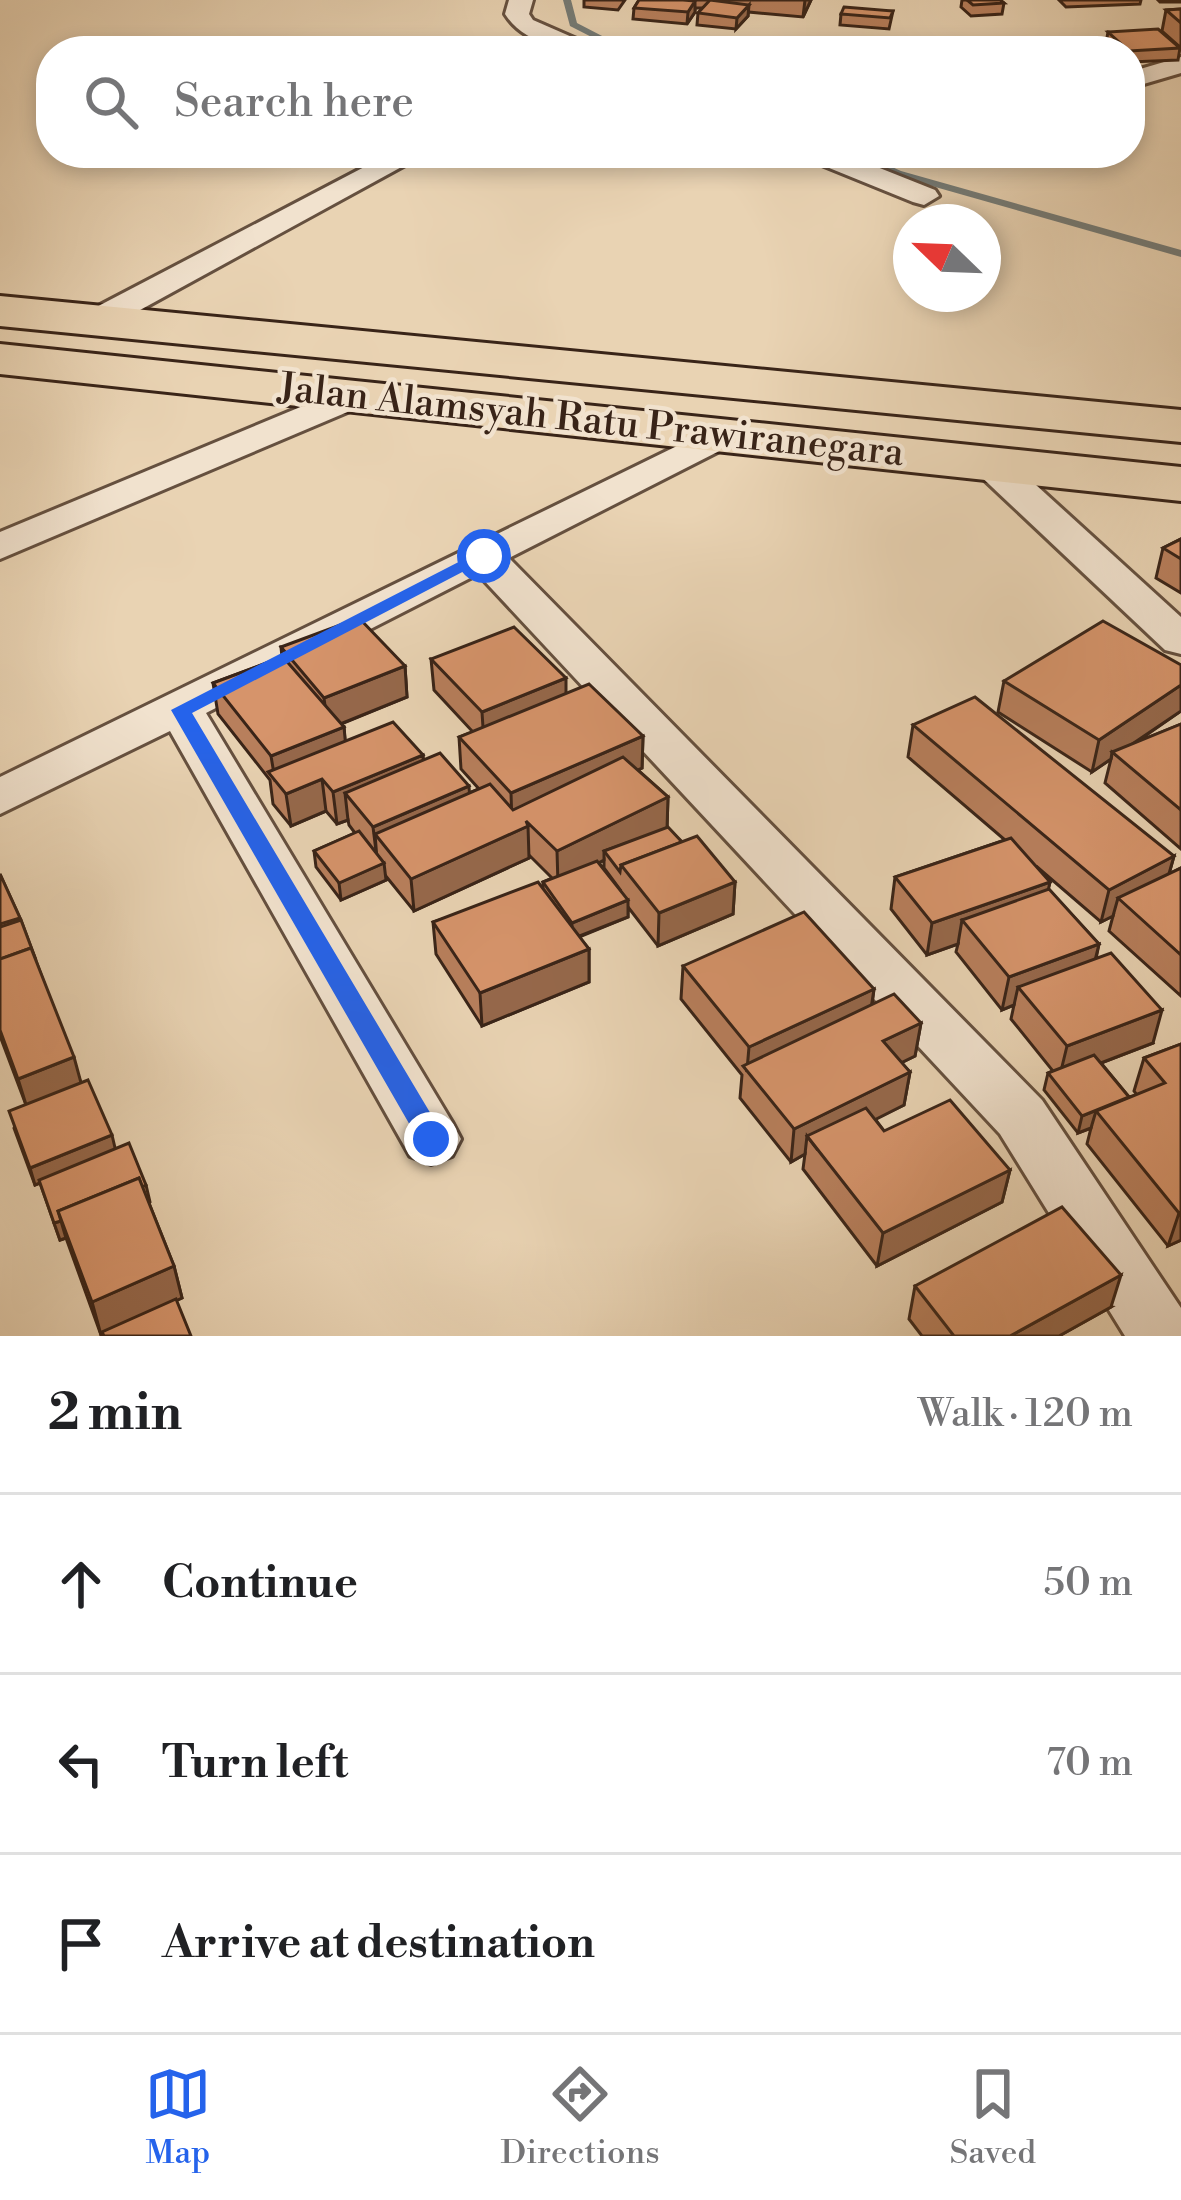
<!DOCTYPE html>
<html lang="en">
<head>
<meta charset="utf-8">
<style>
	:root { --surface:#fff; --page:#f6f6f6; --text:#202124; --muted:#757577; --line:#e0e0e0; --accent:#2563eb }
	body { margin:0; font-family:"Libre Bodoni",serif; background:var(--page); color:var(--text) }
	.compass { position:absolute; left:893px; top:204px; width:108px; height:108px; border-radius:50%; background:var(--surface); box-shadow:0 6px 18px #0003; rotate:293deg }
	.stop { position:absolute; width:36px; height:36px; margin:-27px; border:9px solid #2563eb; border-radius:50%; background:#fff }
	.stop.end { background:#2563eb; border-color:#fff; box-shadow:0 3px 12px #0008 }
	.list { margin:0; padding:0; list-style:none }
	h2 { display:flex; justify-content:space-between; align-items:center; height:156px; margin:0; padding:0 48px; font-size:51px }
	h2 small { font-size:39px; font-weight:400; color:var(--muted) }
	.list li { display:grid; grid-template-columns:78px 1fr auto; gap:36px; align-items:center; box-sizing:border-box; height:180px; padding:0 48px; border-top:3px solid var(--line) }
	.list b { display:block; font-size:45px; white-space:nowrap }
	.list em { font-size:39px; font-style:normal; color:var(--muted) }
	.icon { flex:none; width:66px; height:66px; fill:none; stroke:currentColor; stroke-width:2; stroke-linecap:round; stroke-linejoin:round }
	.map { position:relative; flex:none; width:1181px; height:1336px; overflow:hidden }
	.search { position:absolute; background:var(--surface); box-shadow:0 6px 18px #0003; left:36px; right:36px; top:36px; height:132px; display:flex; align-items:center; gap:30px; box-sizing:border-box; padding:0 42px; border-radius:48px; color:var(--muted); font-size:45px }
	.sheet { height:696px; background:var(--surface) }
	nav { display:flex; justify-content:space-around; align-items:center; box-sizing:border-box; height:168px; border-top:3px solid var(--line); background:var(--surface); font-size:33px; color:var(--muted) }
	nav a { display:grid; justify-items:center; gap:6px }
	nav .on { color:var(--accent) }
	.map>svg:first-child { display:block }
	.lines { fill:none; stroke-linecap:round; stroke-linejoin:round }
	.stream { fill:#747b77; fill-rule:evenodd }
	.street-casing { stroke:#65503f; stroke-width:6 }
	.highway-casing { stroke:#392418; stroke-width:6 }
	.street { fill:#f1e2ce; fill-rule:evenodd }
	.highway { fill:#e9d3b3; fill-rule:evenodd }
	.wall { fill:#b87f5c; stroke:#392418; stroke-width:3; fill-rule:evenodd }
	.shaded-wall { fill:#96684b; stroke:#392418; stroke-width:3 }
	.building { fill:#d6946b; stroke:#392418; stroke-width:3 }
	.route { fill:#2563eb }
	.labels { text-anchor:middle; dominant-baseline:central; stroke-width:9; stroke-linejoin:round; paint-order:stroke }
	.street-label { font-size:39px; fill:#392418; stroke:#f1e2ce }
</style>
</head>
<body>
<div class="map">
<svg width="1181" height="1336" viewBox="0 0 1181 1336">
	<rect width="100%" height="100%" fill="#e9d3b3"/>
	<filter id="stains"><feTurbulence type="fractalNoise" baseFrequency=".00167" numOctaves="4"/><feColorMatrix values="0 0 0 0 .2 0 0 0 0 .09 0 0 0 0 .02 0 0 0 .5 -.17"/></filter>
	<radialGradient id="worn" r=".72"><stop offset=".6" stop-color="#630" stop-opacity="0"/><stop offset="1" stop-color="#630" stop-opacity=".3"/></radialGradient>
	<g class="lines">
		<g class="stream">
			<path d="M563,0H571L577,23L631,51H619L570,26Z"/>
			<path d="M847,153H861L901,171L1181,250V257L893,175Z"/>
		</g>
		<defs>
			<g id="street">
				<path d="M509,0H533L529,14L533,20L604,51C569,51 525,46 505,14Z"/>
				<path d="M1181,57V73L1130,88V72Z"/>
				<path d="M391,153H427L109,327H85L80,320L85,313Z"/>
				<path d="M803,153H842L935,190L939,196L924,205L913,202L807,159Z"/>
				<path d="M351,386L364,389L369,397L364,405L0,559V532Z"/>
				<path d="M724,423L737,426L743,434L737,442L509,558L1042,1100L1181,1308V1336H1125L1000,1134L478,574L206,713L452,1122L461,1139L452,1156L431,1164L410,1156L170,731L0,814V777Z"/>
				<path d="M988,450L1002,454L1181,617V654L1165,650L974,470L969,462L974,454Z"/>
			</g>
			<g id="highway">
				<path d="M0,296L1181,410V442L0,326Z"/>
				<path d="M0,344L1181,467V501L0,374Z"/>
			</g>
		</defs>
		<use href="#street" class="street-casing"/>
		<use href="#highway" class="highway-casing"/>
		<use href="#street" class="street"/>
		<use href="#highway" class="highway"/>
	</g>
	<g class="wall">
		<path d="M584,0H625L618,10L584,7Z"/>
		<path d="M639,0H811L803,17L748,12V16L736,29L697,25L698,13L703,8H695V12L687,24L633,19L634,8Z"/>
		<path d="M962,0H1000L1004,3L1002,14L971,16L961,7Z"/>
		<path d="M1059,0H1141L1140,4L1066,7Z"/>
		<path d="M1158,0H1181V2H1160Z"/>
		<path d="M1181,9V48L1162,31L1166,10Z"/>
		<path d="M893,11L889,29L840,25L841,14Z"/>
		<path d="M1108,32L1180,48L1178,60L1130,62V51H1115L1106,43Z"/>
		<path d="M1181,539V593L1156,578L1163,548Z"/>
		<path d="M281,647L405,666L407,697L341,724L344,727L345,741L423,755V760L469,793L479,789L461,769L459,737L473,732L434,690L431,659L566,693L643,736L642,768L638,770L668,797L667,828L682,842L735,882L733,914L658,946L628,907V917L579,937L589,949V982L482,1026L436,954L433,922L543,887V882L552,878L529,855V858L414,911L385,875L386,880L341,900L316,867L314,851L355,833L349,825L348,820L337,824L326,811L291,826L273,804L270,780L218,714L213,683L282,657ZM604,860V868L621,891L599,863Z"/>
		<path d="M1181,665V711L1135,743L1181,724V849L1105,783L1111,759L1092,772L998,712L1004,681Z"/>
		<path d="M913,725L1174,856L1169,874L1181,868V996L1109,931L1113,916L1101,922L1036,866L1050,882L1048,889L1099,944L1096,959L1153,1043L1101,1063L1129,1097L1137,1095L1134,1091L1144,1058L1181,1044V1240L1168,1246L1087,1144L1091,1128L1078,1133L1044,1090L1048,1073L1053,1071L1011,1019L1014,1005L1002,1010L956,952L958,944L927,955L891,909L895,877L1005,840L908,757Z"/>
		<path d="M0,874L21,920L81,1083L115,1149L146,1185L150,1202L149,1203L174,1266L182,1298L101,1335L66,1238L60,1240L40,1183L35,1185L14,1128L26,1105L0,1036Z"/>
		<path d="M683,966L874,989L872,1005L921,1023L915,1056L901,1063L910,1072L904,1105L875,1119L884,1131L1010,1170L1002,1202L877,1266L803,1169L805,1154L791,1162L740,1098L742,1075L681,999Z"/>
		<path d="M915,1286L1111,1307L1059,1336H922L909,1319Z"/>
	</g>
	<g class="shaded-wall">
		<path d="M805,0H811L803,17Z"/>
		<path d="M695,1V12L687,24L688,12Z"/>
		<path d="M749,5L748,16L736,29L737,18Z"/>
		<path d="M405,666L407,697L328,729L324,698Z"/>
		<path d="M566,678V709L484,743L482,712Z"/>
		<path d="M1181,685V711L1116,755L1112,752L1111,759L1092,772L1099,740Z"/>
		<path d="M344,727L347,759L275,780L271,756Z"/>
		<path d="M643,736L642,768L512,825L511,793Z"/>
		<path d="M423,755L425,786L345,793L348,820L337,824L333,792Z"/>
		<path d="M322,779L326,811L291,826L286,794Z"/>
		<path d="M469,786L471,818L375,834L377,859L373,827Z"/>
		<path d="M668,797L667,829L604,851V860L558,884L557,851Z"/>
		<path d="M528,826L529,858L414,911L411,879Z"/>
		<path d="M1174,856L1165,888L1118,898L1113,916L1101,922L1109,890Z"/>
		<path d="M384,863L386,880L341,900L339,883Z"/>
		<path d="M735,882L733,914L658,946L659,913Z"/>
		<path d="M1050,882L1043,914L962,920L958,944L927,955L932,923Z"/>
		<path d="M628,900V917L572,939V923Z"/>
		<path d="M1099,944L1091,977L1018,987L1014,1005L1002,1010L1009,977Z"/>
		<path d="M589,949V982L482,1026L480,993Z"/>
		<path d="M874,989L869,1022L747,1070L749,1047Z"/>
		<path d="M1162,1010L1153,1043L1059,1079L1067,1046Z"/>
		<path d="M921,1023L915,1056L878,1074L883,1041Z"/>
		<path d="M74,1057L83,1090L28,1111L18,1079Z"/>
		<path d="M910,1072L904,1105L817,1149L807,1136L805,1154L791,1162L794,1129Z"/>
		<path d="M1129,1097L1096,1111L1091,1128L1078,1133L1082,1116Z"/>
		<path d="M112,1135L116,1152L35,1185L30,1168Z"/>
		<path d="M1010,1170L1002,1202L877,1266L883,1233Z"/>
		<path d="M1181,1212V1240L1168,1246L1179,1213Z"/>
		<path d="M61,1221L66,1238L60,1240L54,1223Z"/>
		<path d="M174,1266L182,1298L101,1335L92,1302Z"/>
		<path d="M1121,1275L1111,1307L1059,1336H1010Z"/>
	</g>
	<g class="building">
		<path d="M639,0H683L695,1L688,12L634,8Z"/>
		<path d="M710,0L749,5L737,18L698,13Z"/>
		<path d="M967,0H1000L1004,3L973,5Z"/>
		<path d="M844,7L893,11L890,18L841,14Z"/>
		<path d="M1181,9V23L1166,10Z"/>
		<path d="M1158,29L1180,48L1129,51L1108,32Z"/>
		<path d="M1181,539V559L1163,548Z"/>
		<path d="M359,618L405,666L324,698L281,647Z"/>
		<path d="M1103,621L1181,665V685L1099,740L1004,681Z"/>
		<path d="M514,627L566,678L482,712L431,659Z"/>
		<path d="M283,657L344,727L271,756L213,683Z"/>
		<path d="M589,684L643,736L511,793L459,737Z"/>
		<path d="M975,697L1174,856L1109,890L913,725Z"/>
		<path d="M393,722L423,755L333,792L322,779L286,794L268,772Z"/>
		<path d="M1181,724V810L1112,752Z"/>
		<path d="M440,753L469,786L373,827L345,793Z"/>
		<path d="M623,757L668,797L557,851L526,821L528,826L411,879L375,834L490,784L513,810Z"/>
		<path d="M668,827L682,842L621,865L620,872L604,851Z"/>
		<path d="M359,831L384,863L339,883L314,851Z"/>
		<path d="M697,836L735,882L659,913L621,865Z"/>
		<path d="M1011,838L1050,882L932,923L895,877Z"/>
		<path d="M597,861L628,900L572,923L543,882Z"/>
		<path d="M1181,868V955L1118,898Z"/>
		<path d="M0,874L20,918L0,924Z"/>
		<path d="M538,882L589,949L480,993L433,922Z"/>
		<path d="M1049,889L1099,944L1009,977L962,920Z"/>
		<path d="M804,912L874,989L749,1047L683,966Z"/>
		<path d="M21,920L36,960L31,948L0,959V927Z"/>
		<path d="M31,948L74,1057L18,1079L0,1030V959Z"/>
		<path d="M1111,953L1162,1010L1067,1046L1018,987Z"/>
		<path d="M894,994L921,1023L883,1041L910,1072L794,1129L743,1066Z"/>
		<path d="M1181,1044V1212L1179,1213L1096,1111L1165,1083L1144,1058Z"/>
		<path d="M1094,1055L1129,1097L1082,1116L1048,1073Z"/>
		<path d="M88,1080L112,1135L30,1168L9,1111Z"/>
		<path d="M950,1100L1010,1170L883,1233L807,1136L866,1108L884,1131Z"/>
		<path d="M129,1143L146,1185L142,1187L139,1178L58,1211L61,1221L54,1223L39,1180Z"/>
		<path d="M139,1178L174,1266L92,1302L58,1211Z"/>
		<path d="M1062,1207L1121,1275L1010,1336H954L915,1286Z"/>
		<path d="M176,1299L191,1336H104L102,1332Z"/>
	</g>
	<path class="route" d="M478,552L493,556L192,713L441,1131L444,1139L441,1146H422L171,710Z"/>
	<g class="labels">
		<g class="street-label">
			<text transform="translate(591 421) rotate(6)">Jalan Alamsyah Ratu Prawiranegara</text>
		</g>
	</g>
	<rect width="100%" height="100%" filter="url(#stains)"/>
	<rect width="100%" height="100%" fill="url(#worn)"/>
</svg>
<svg class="compass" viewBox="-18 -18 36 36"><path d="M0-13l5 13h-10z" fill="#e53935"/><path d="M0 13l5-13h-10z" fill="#757577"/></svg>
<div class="stop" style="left:484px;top:556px"></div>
<div class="stop end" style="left:431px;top:1139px"></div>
<div class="search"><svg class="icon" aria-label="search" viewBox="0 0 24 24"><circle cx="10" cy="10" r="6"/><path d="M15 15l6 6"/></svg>Search here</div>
</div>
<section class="sheet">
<h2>2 min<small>Walk · 120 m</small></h2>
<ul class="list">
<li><svg class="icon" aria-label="ahead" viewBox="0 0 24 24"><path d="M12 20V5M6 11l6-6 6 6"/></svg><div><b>Continue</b></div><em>50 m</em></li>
<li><svg class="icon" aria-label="left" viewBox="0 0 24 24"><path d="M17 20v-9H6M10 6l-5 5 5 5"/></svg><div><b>Turn left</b></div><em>70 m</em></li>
<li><svg class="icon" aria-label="arrive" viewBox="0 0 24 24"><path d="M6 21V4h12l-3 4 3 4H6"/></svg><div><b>Arrive at destination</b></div></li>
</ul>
</section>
<nav>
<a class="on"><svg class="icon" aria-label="map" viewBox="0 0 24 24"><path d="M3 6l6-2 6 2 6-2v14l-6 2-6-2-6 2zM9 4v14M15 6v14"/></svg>Map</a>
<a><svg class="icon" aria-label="directions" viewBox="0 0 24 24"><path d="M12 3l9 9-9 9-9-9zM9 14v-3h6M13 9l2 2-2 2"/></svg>Directions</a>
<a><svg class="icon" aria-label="saved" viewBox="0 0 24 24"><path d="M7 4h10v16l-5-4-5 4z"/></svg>Saved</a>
</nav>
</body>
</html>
